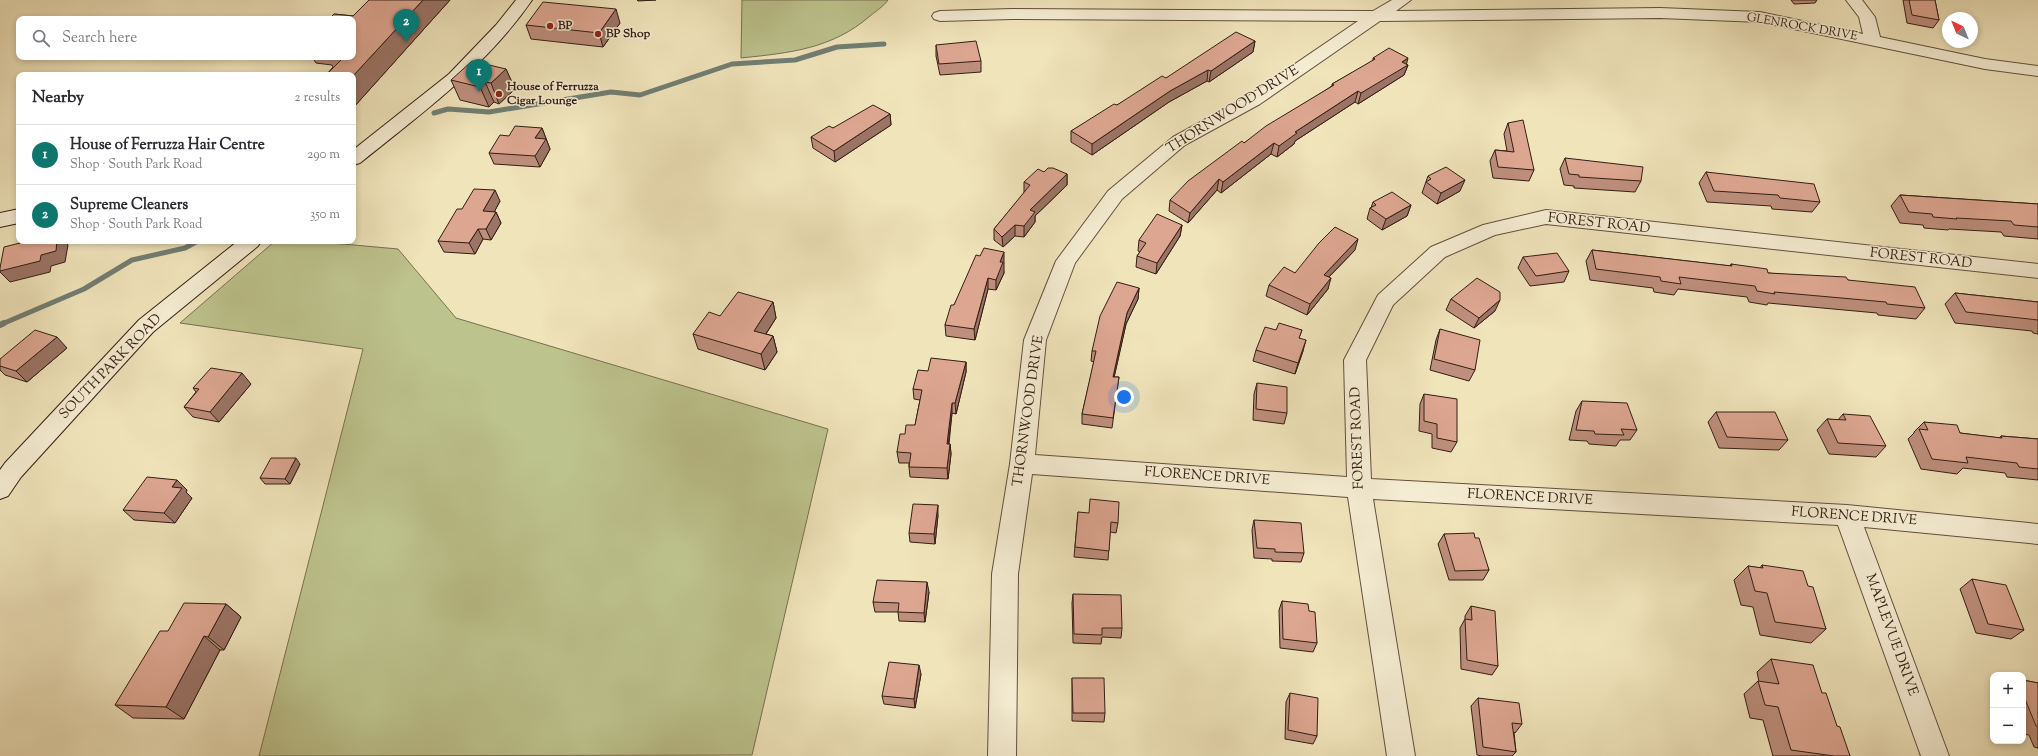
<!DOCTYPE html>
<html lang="en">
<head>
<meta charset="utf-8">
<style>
	:root { --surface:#fff; --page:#f7f7f7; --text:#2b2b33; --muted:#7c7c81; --line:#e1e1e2; --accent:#0f766e }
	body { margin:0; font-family:"Sorts Mill Goudy",serif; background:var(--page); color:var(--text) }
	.controls { position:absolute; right:12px; bottom:12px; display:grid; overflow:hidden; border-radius:8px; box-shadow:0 2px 6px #0003 }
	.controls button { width:36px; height:36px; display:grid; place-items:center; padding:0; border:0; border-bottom:1px solid var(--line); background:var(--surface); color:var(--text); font:20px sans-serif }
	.compass { position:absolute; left:1942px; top:12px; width:36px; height:36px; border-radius:50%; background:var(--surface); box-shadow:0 2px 6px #0003; rotate:317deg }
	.you { position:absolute; left:1124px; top:397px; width:14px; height:14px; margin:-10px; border:3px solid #fff; border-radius:50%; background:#1a73e8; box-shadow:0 0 0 6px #1a73e833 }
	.badge { display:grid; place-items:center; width:26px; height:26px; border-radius:50%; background:var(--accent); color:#fff; font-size:13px; font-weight:700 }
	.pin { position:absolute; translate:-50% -33px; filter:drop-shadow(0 1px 2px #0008) }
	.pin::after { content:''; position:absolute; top:21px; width:14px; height:12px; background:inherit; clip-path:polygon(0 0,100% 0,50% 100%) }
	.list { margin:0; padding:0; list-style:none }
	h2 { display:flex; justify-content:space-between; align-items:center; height:52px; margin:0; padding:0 16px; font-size:17px }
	h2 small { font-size:13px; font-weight:400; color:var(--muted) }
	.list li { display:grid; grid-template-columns:26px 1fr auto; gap:12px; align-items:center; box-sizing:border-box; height:60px; padding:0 16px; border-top:1px solid var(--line) }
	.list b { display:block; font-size:15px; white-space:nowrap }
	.list p { margin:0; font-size:13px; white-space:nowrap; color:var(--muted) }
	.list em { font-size:13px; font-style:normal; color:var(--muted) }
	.icon { flex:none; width:22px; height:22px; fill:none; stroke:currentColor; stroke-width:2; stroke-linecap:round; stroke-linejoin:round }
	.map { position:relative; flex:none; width:2038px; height:756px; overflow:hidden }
	.search { position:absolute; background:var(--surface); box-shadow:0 2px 6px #0003; left:16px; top:16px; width:340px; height:44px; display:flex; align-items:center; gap:10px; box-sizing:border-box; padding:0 14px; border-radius:8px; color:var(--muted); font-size:15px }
	.panel { position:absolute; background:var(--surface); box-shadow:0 2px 6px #0003; left:16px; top:72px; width:340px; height:172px; border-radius:8px }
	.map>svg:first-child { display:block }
	.green { fill:#bdc38d; stroke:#787050 }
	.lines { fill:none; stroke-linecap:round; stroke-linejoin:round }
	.stream-far1 { stroke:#717e73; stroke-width:5 }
	.stream { stroke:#717e73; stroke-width:6 }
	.street-casing { stroke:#62503d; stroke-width:2 }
	.secondary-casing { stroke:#331e13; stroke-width:2 }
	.street { fill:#f5edd3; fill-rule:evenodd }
	.secondary { fill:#f5edd3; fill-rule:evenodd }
	.wall { fill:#be8f7d; stroke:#331e13 }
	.shaded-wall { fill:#9b7466; stroke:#331e13 }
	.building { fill:#dda691; stroke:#331e13 }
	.poi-dot { fill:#8f2418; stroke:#f5edd3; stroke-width:1.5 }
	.labels { text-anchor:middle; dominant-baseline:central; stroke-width:3; stroke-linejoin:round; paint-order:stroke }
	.far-poi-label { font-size:12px; font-weight:bold; fill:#331e13; stroke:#f5edd3; text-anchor:start }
	.far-street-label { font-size:12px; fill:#331e13; stroke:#f5edd3 }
	.street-label { font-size:14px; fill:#331e13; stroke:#f5edd3 }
</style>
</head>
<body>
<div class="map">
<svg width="2038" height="756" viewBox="0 0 2038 756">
	<rect width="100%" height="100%" fill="#f0e4bb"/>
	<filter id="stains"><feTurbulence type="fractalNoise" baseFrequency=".005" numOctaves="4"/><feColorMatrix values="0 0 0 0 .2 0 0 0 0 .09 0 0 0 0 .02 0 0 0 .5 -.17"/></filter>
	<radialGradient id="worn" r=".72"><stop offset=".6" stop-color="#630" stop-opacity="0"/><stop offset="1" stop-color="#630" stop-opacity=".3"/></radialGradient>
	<g class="green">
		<path d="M742,0H888C884,6 876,11 870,16C832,49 789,53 741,58Z"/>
		<path d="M275,241H310L398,249L456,318L828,429L752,755L259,756L363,349L180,323Z"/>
	</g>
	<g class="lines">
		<g class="stream-far1">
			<path d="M434,113L448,109L489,112L611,92L640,95L732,64L795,60L837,47L884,44"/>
			<path d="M2,324L84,289L132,260L185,248L198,241"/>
		</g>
		<path class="stream" d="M0,325L4,323"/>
		<defs>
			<path id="street" d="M1392,0H1411L1396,11L1660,8L1760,12L1863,34L1859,17L1846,0H1862L1875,17L1880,37L1985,59L2038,66V76L1985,69L1760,22L1660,18L1380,21L1260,104L1185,145L1122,199L1075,263L1046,340L1035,455L1347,477L1344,360L1378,295L1431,247L1483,225L1546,210L2038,264V278L1546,224L1495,235L1445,257L1393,305L1366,360L1371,479L1847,505L2038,524V544L1864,527L1949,756H1921L1838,525L1373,499L1415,756H1387L1348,497L1032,474L1018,574L1016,756H988L992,574L1010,464L1024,340L1056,261L1108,191L1173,137L1248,96L1358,21L1012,19L940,21L934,19L932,16L934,13L940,11L1012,9L1373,11Z"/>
			<g id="secondary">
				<path d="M516,0H532C486,67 422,113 360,163L353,165V150L449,74L496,25Z"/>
				<path d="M19,209V223L0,227V213Z"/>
				<path d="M238,241H261L258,246L153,332L21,477L8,496L0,499V470L5,463L139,320Z"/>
			</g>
		</defs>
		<use href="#street" class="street-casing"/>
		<use href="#secondary" class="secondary-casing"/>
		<use href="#street" class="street"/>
		<use href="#secondary" class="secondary"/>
	</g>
	<g class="wall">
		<path d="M369,0H450L353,108V75H326L333,67L332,65L316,63L312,57H353V19H329L334,14L353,16Z"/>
		<path d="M637,0H656L638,1Z"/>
		<path d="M1791,0H1817L1815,3L1794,4Z"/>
		<path d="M1903,0H1935L1939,20L1933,28L1907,23Z"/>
		<path d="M620,23L603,47L531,39L526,25Z"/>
		<path d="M1255,41L1253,52L1209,82L1207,81L1169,102L1092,155L1071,142V131L1117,105L1166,78Z"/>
		<path d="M936,45L981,61V72L940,75L936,56Z"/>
		<path d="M1373,58L1408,65L1404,75L1358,104L1355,102L1295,141L1294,144L1277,157L1271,154L1221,193L1217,190L1188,223L1169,211L1170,200L1244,143L1332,86V84L1373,61Z"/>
		<path d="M506,69L515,89L499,104L494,102L489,107L460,100L451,80Z"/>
		<path d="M890,114L891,125L835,162L813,148L811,137L833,128Z"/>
		<path d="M1508,123L1534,170L1529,181L1493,178L1490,161L1495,150L1507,151L1504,134Z"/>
		<path d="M542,128L550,149L540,167L494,164L489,153Z"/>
		<path d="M1565,158L1641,181L1635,192L1574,188V186L1564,185L1560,169Z"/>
		<path d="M1044,172L1067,174V185L1035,216V222L1024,237L1015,236L1003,247L994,240V229L1024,193V182Z"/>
		<path d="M1706,172L1820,202L1812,212L1772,209L1771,206L1707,202L1699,183Z"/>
		<path d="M1428,176L1460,191L1437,204L1422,193Z"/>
		<path d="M1900,195L2038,204V239L2004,236L2001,232L1949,229L1948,230L1924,228L1923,225L1900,223L1891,206Z"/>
		<path d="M500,201L494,212H496L501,223L491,240L483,239L475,254L444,252L438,241L462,209Z"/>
		<path d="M1373,202L1411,205L1407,216L1382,230L1367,219L1370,208H1371Z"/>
		<path d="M1182,225L1180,236L1156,274L1136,267L1137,256L1140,252L1138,251L1139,240Z"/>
		<path d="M1355,250L1329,277L1328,289L1307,315L1266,296L1269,285L1295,273Z"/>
		<path d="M1592,250L1730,266L1731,264L1768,273L1848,280L1925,308L1916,319L1878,315L1877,313L1768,303L1767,305L1749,302L1747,297L1678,289L1674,295L1654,292L1653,288L1590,280L1586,261Z"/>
		<path d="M980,256L1004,263L1003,265L1004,273L996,290L988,289L975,340L946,336L945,325L954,305Z"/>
		<path d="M1523,257L1569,271L1564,282L1530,286L1518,268Z"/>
		<path d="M1139,288L1138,299L1126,324L1114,377H1119L1112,428L1082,424V414L1094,362L1091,361L1092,351Z"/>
		<path d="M1955,293L2038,302V334L2033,333L2032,331L1955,323L1945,304Z"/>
		<path d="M1451,299L1495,311L1474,328L1446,310Z"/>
		<path d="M773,302L776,318L766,334L773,336L777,352L765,370L698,349L693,334L720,316Z"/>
		<path d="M1440,329L1475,370L1469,381L1430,370L1436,340Z"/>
		<path d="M1276,330H1302L1299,338L1303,351L1295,374L1253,361L1256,350Z"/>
		<path d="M67,348L27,382L5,375L0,370V359Z"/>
		<path d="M966,362V372L956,414L952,413L949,444H950L951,454L948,479L910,477L909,467V463H899L897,452L905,434L915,425L920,400L914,399L913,389L928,371Z"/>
		<path d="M1257,383L1287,413L1284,424L1253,420L1254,394Z"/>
		<path d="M251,384L219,422L193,417L184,407L196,392L193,388Z"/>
		<path d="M1424,394L1457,442L1451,452L1432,448V434L1419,431L1420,404Z"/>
		<path d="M1582,401L1637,430L1630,440H1620L1616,446L1589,444L1587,441L1569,440L1576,411Z"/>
		<path d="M1716,412L1788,440L1779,450L1719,448L1708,422Z"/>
		<path d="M1843,414L1886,446L1876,457L1829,454L1817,430L1827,419L1838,420Z"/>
		<path d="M1924,422L1960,433L1999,438L2001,436L2038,439V480L2007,477L2005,473L1963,468L1957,474L1921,469L1908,439L1914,433V432Z"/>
		<path d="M300,464L290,484H265L260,478Z"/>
		<path d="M187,490L186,492L192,498L175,523L134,520L123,510Z"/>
		<path d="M1078,512L1118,523L1116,533L1110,532L1108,560L1074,557Z"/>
		<path d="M938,515L935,544L910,542L909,533Z"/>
		<path d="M1254,520L1304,553L1301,562L1272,561V559L1254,558L1252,530Z"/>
		<path d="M1444,534L1475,538L1489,570L1483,580H1449L1438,544Z"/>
		<path d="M1762,565L1808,586L1826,629L1811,643L1760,635L1753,607L1741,605L1734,580L1748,566L1760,568Z"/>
		<path d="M1972,579L2024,630L2011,639L1976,633L1960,589Z"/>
		<path d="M929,592L925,622L899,621L898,612H875L873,602Z"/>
		<path d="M1073,594L1122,628L1121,638L1102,637L1101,644L1073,643L1072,603Z"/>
		<path d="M1282,601L1309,611L1317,643L1313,652L1280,648L1279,610Z"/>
		<path d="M226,604L241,617L224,650H220L184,719L133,718L115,705L168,631Z"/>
		<path d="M1471,606L1498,666L1492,675L1461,669L1460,628L1465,619V616Z"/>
		<path d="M1771,659L1822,693L1850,756H1773L1763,720L1750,718L1744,694L1758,681L1759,682L1757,672Z"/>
		<path d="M921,674L915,708L884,704L882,696Z"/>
		<path d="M1072,678L1105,713L1104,722L1072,721Z"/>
		<path d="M2023,680L2038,683V748L2034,747L2029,735L2023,734Z"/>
		<path d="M1290,693L1317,736L1313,744L1285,739L1286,702Z"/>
		<path d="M1478,698L1522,724L1515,733L1514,732L1516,752L1512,756H1482L1477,755L1471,706Z"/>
	</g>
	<g class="shaded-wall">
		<path d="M423,0H450L353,108V76Z"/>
		<path d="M616,9L620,23L603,47L599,33Z"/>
		<path d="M1255,41L1253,52L1209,82L1211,71Z"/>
		<path d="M1408,58L1406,66L1408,65L1404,75L1358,104L1361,93Z"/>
		<path d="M506,69L515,89L499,104L491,83Z"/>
		<path d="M1208,70L1207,81L1169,102L1092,155V144L1170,91Z"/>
		<path d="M485,82L494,102L489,107L480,87Z"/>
		<path d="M1358,91L1355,102L1295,141L1294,144L1277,157L1279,146L1295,132Z"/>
		<path d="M890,114L891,125L835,162L834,151Z"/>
		<path d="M542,128L550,149L540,167L535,156V138Z"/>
		<path d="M1274,143L1271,154L1221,193L1223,182Z"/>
		<path d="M1067,174V185L1035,216V222L1024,237V226L1030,210Z"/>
		<path d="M1219,179L1217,190L1188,223L1190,213Z"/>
		<path d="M1465,180L1460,191L1437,204L1441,193Z"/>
		<path d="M495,190L500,201L489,222L483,211Z"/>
		<path d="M1411,205L1407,216L1382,230L1386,219Z"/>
		<path d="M496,212L501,223L491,240L486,229Z"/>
		<path d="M1015,225V236L1003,247L1002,237Z"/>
		<path d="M1182,225L1180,236L1156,274L1157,263Z"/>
		<path d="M478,229L483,239L475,254L469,243Z"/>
		<path d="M1358,239L1355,250L1321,285L1324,275Z"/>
		<path d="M57,241H65L68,245L65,262L51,266L50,272L10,282L0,272V271Z"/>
		<path d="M1004,252V273L996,290V280L1000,262Z"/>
		<path d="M988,278V289L975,340L974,329Z"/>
		<path d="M1331,278L1328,289L1307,315L1310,304Z"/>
		<path d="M1139,288L1138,299L1126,324L1112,387L1113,377L1127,313Z"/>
		<path d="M1500,300L1495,311L1474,328L1479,318Z"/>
		<path d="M773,302L776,318L758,346L754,331Z"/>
		<path d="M773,336L777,352L765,370L761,354Z"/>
		<path d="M57,337L67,348L27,382L16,371Z"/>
		<path d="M1306,340L1303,351L1295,374L1298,363Z"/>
		<path d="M966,362V372L956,414L955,403Z"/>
		<path d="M242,373L251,384L219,422L210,412Z"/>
		<path d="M952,403V413L947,454V444Z"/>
		<path d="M950,444L951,454L948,479L947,468Z"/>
		<path d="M296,458L300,464L290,484L285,479Z"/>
		<path d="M177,480L187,490L186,492L192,498L175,523L164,513L172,487Z"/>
		<path d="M938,505V515L935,544L934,534Z"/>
		<path d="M927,582L929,592L925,622L924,613Z"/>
		<path d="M226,604L241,617L224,650L208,637Z"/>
		<path d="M204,636L220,650L184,719L166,707Z"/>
		<path d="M919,665L921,674L915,708L914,699Z"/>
	</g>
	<g class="building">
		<path d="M369,0H423L353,76V75H326L344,57H353V19H329L334,14L353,16Z"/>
		<path d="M1909,0H1935L1939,20L1912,15Z"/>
		<path d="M543,2L616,9L599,33L526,25Z"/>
		<path d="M1236,32L1255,41L1211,71L1208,70L1170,91L1092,144L1071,131L1114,104L1117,105L1162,76L1166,78Z"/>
		<path d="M976,41L981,61L939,64L936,45Z"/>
		<path d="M1389,48L1408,58L1402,62L1408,65L1361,93L1358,91L1295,132L1297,133L1279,146L1274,143L1223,182L1219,179L1190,213L1170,200L1188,181L1242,141L1244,143L1266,126L1334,85L1332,84L1375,59L1373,58Z"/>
		<path d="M472,61L506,69L491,83L485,82L480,87L451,80Z"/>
		<path d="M873,105L890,114L834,151L811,137L829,126L833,128Z"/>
		<path d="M1523,120L1534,170L1498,167L1495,150L1514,152L1508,123Z"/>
		<path d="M515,126L542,128L535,138L546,139L535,156L489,153L500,135L509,136Z"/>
		<path d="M1565,158L1643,167L1641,181L1579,177V175L1569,174Z"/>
		<path d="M1446,167L1465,180L1441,193L1426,182L1431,179L1428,176Z"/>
		<path d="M1048,168H1053L1067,174L1030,210L1035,212L1024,226L1015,225L1002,237L994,229L1030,185L1024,182L1038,169L1044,172Z"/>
		<path d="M1706,172L1814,184L1820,202L1780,198L1778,195L1714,191Z"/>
		<path d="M474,189L495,190L483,211L496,212L486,229H478L469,243L438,241L457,209H462Z"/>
		<path d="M1392,192L1411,205L1386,219L1370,208L1376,205L1373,202Z"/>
		<path d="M1900,195L2038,204V227L2014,225L2011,221L1956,218L1957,219L1933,217L1932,214L1909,212Z"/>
		<path d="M1157,214L1182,225L1157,263L1137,256L1146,243L1139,240Z"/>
		<path d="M1335,227L1358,239L1324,275L1331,278L1310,304L1269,285L1284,267L1295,273L1319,243Z"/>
		<path d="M20,241H57L56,251L41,255L40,261L0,271V268L4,247L20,243Z"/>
		<path d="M984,248L1004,252L1000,262H1003L996,280L988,278L974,329L945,325L951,305H954L976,255L980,256Z"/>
		<path d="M1592,250L1732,266L1731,264L1767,269L1768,273L1846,277L1848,280L1915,287L1925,308L1887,304L1886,302L1774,292L1775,294L1757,291L1755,286L1679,277L1681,284L1661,281L1660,277L1596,269Z"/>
		<path d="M1557,253L1569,271L1536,276L1523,257Z"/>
		<path d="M1477,278L1500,292V300L1479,318L1451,299Z"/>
		<path d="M1117,282L1139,288L1127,313L1113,377H1119L1113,418L1082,414L1096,351H1092L1100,316Z"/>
		<path d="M738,292L773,302L754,331L773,336L761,354L693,334L709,312L720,316Z"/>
		<path d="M1955,293L2038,302V320L1966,312Z"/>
		<path d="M1279,323L1302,330L1299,338L1306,340L1298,363L1256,350L1265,327L1276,330Z"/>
		<path d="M1440,329L1480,340L1475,370L1434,359Z"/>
		<path d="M35,330L57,337L16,371L0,366V359Z"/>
		<path d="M931,358L966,362L955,403H952L947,444H950L947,468L909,467L911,453L897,452L900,434H905L906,425H915L922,390L913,389L918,370L928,371Z"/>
		<path d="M211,368L242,373L210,412L184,407L199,389L193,388Z"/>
		<path d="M1257,383L1287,387V413L1256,409Z"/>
		<path d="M1424,394L1457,399V442L1437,438V424L1424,421Z"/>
		<path d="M1582,401L1627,403L1637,430L1621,429L1624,435L1595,434L1594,431L1576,430Z"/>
		<path d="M1716,412H1775L1788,440L1727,437Z"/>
		<path d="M1843,414L1870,416L1886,446L1838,443L1827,419L1846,420Z"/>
		<path d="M1924,422L1957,425L1960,433L2002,438L2001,436L2038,439V469L2019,467L2017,463L1966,457L1968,463L1932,459L1919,429L1928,430Z"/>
		<path d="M271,458H296L285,479L260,478Z"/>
		<path d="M147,477L177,480L172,487L182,488L164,513L123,510Z"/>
		<path d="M1090,499L1119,502L1118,523L1111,522L1109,551L1075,547L1078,512L1089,513Z"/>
		<path d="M913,504L938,505L934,534L909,533Z"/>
		<path d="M1254,520L1301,523L1304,553L1275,552V549L1257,548Z"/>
		<path d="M1474,533L1475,538H1479L1489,570L1455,571L1444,534Z"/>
		<path d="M1762,565L1803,571L1808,586L1813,587L1826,629L1775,622L1767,593L1755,591L1748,566L1763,568Z"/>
		<path d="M1972,579L2006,585L2024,630L1988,624Z"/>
		<path d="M877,580L927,582L924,613L898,612L899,603L873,602Z"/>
		<path d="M1073,594L1121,595L1122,628H1102V635L1074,634Z"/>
		<path d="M1282,601L1308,604L1309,611L1315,612L1317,643L1283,639Z"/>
		<path d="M184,603L226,604L208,637L204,636L166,707L115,705L160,631H168Z"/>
		<path d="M1471,606L1495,611L1498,666L1467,660L1465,619L1472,620Z"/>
		<path d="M1771,659L1813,665L1822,693H1826L1837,726L1840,727L1850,756H1834L1791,750L1778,707L1765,705L1758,681L1779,684Z"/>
		<path d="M889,662L919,665L914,699L882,696Z"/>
		<path d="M1072,678H1104L1105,713H1073Z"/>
		<path d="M2023,680L2038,683V726H2036L2023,694Z"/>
		<path d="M1290,693L1318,698L1317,736L1288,730Z"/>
		<path d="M1478,698L1519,703L1522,724L1512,723L1516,752L1483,747Z"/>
	</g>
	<g class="poi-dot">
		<circle cx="550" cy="26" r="4"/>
		<circle cx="598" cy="34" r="4"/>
		<circle cx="499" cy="94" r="4"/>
	</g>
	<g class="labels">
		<g class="far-poi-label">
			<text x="558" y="26">BP</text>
			<text x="606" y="34">BP Shop</text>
			<text x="507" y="87">House of Ferruzza<tspan x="507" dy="14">Cigar Lounge</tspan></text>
		</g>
		<g class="far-street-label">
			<text transform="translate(1802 27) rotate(10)">GLENROCK DRIVE</text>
		</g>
		<g class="street-label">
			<text transform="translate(1233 110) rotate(-32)">THORNWOOD DRIVE</text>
			<text transform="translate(1599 224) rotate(6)">FOREST ROAD</text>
			<text transform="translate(1921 259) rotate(6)">FOREST ROAD</text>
			<text transform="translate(111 367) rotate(-46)">SOUTH PARK ROAD</text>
			<text transform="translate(1029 411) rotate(-82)">THORNWOOD DRIVE</text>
			<text transform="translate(1358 438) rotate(-92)">FOREST ROAD</text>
			<text transform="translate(1207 477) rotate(4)">FLORENCE DRIVE</text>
			<text transform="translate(1530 498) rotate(3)">FLORENCE DRIVE</text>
			<text transform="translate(1854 517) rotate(4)">FLORENCE DRIVE</text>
			<text transform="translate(1891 635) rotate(70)">MAPLEVUE DRIVE</text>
		</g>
	</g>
	<rect width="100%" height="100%" filter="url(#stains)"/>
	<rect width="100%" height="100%" fill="url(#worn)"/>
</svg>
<div class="controls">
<button>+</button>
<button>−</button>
</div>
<svg class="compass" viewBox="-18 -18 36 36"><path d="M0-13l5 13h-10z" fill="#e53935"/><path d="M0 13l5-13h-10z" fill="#7c7c81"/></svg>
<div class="you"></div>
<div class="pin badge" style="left:479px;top:92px">1</div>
<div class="pin badge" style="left:406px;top:42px">2</div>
<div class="search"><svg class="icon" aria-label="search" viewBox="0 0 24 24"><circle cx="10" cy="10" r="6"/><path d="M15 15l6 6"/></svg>Search here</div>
<section class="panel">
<h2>Nearby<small>2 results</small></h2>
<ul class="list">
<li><span class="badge">1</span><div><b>House of Ferruzza Hair Centre</b><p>Shop · South Park Road</p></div><em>290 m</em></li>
<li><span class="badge">2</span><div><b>Supreme Cleaners</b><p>Shop · South Park Road</p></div><em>350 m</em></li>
</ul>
</section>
</div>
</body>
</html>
